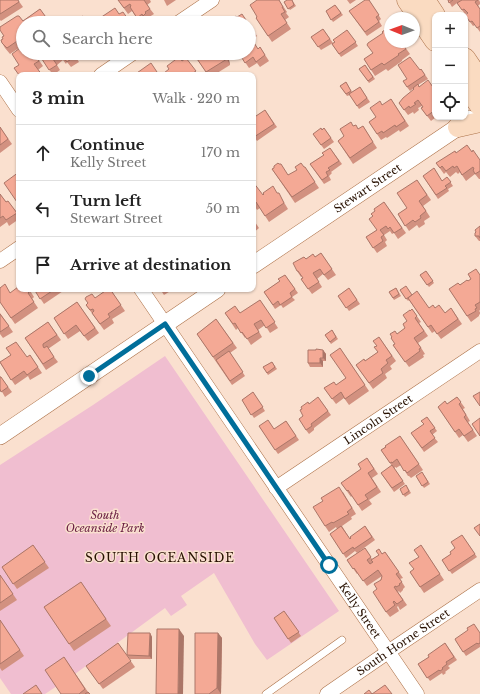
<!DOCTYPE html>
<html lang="en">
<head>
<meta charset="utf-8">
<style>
	:root { --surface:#fff; --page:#f2f2f2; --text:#222; --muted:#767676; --line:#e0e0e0 }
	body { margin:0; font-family:"Libre Baskerville",serif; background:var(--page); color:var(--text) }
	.controls { position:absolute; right:12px; top:12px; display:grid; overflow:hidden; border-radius:8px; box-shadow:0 1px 3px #0004 }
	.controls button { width:36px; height:36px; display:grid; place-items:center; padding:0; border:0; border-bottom:1px solid var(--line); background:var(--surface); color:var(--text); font:20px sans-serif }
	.compass { position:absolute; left:384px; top:12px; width:36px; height:36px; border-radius:50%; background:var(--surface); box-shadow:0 1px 3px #0004; rotate:271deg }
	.stop { position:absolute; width:12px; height:12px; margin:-9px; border:3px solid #006e9a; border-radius:50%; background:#fff }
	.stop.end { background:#006e9a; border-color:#fff; box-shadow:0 1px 4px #0008 }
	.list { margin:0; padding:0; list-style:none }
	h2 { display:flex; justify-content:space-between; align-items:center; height:52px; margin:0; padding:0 16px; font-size:17px }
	h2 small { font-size:13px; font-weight:400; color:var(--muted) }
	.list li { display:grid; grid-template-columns:26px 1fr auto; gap:12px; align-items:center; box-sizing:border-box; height:56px; padding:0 16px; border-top:1px solid var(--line) }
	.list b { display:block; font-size:15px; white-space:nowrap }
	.list p { margin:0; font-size:13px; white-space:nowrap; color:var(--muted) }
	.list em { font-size:13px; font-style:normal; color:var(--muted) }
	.icon { flex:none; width:22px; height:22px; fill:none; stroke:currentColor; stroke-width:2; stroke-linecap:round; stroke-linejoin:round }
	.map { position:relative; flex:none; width:480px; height:694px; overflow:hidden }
	.search { position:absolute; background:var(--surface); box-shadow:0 1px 3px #0004; left:16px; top:16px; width:240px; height:44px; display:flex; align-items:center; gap:10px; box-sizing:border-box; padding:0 14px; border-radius:22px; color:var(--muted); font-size:15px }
	.panel { position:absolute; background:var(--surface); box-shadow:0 1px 3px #0004; left:16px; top:72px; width:240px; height:220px; border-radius:8px }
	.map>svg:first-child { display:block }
	.green { fill:#f0bed0 }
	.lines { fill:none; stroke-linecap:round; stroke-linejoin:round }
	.service-casing { stroke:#ac7148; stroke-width:8 }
	.minor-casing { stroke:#ac7148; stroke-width:15 }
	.tertiary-casing { stroke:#ac7148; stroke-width:18 }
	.secondary-casing { stroke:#ac7148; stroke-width:21 }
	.service { stroke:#fff; stroke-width:7 }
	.minor { stroke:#fff; stroke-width:14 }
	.tertiary { stroke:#fff; stroke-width:17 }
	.secondary { stroke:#fadbc1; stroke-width:20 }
	.wall { fill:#d29180 }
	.shaded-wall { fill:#ab7668 }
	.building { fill:#f4a995; stroke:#ab7668 }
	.route { stroke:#006e9a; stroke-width:5 }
	.labels { text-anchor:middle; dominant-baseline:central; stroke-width:3; stroke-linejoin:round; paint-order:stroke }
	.street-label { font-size:11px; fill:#281102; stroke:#fae0cf }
	.park-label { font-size:11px; font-style:italic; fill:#6b2043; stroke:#fae0cf }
	.neighbourhood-label { font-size:12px; letter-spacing:1px; fill:#281102; stroke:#fae0cf }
</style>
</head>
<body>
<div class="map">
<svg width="480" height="694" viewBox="0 0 480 694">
	<rect width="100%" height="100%" fill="#fae0cf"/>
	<path class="green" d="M165,356L339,611L267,660L255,644L214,573L181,596L187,605L171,616L165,608L75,674L45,694H11L0,678V465L93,405Z"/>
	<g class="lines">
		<defs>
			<path id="service" d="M266,694L342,640"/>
			<g id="minor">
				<path d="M178,23L212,0"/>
				<path d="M101,75L133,53"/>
				<path d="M0,82L19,110"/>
				<path d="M0,261L19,248"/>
				<path id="s1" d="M141,289L417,694"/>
				<path id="s2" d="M276,488L480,351"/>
				<path id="s3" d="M327,694L388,652L480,590"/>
			</g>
			<g id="tertiary">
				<path id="s4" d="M253,265L458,127L468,119"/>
				<path d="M0,436L217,289"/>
			</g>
			<g id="secondary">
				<path d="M407,0L435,41"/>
				<path d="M425,0L435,15"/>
				<path d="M465,58L480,80"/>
				<path d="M465,84L480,106"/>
				<path d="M458,127L480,122"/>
			</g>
		</defs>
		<use href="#service" class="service-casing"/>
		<use href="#minor" class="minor-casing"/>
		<use href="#tertiary" class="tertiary-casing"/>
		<use href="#secondary" class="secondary-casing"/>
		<use href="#service" class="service"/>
		<use href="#minor" class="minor"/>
		<use href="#tertiary" class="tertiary"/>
		<use href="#secondary" class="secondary"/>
	</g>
	<g class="wall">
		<path d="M0,0H18L23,7L1,21L0,20Z"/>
		<path d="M118,0H150L151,2L147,5L154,14L149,17L150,19L147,21L146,19L140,23L132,11L128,14Z"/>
		<path d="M164,0H176L167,6Z"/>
		<path d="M279,0L287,12L286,13L289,17L285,20L291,29L272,42L256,18L257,17Z"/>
		<path d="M292,0L296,6L290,10L284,2Z"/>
		<path d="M347,0H356L350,4Z"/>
		<path d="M369,0L381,19L379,21L382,26L367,36L349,11Z"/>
		<path d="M448,0H479L480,2V4L478,6L480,9V32L475,25L473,26L465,15L468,13H467L465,14L457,3L452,7Z"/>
		<path d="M335,5L343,15L333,22L326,11Z"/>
		<path d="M40,9L50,23H23V53H34L43,66L38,70L19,65V48L10,54L5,48L2,43L23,21Z"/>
		<path d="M249,24L257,36L252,40L258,49L260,47L269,61L260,67L257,63L249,68L239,53Z"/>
		<path d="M323,29L333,43L321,50L311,37Z"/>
		<path d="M347,30L358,46L341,57L332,44Z"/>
		<path d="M390,42H404L402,43L410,54L402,60V61L388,71L386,69L375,76L364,59Z"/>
		<path d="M38,53H73L79,62L71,67L67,62L66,64L63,60L57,65L60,70L53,75Z"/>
		<path d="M193,53H224L229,60L230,65L214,75H208Z"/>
		<path d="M186,58L198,75H165Z"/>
		<path d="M365,65L375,79L369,83L359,69Z"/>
		<path d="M421,69L428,79L418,85L419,87L435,90V117H436L431,121L421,108L423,107L422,106L418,108L419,110L414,114L413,112L408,115L399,103L414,89V88L410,91L407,87L420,70Z"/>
		<path d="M346,82L352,92L360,87L370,102L359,109L350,95L347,96L340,86Z"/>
		<path d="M391,99L409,126L400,132L399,130L387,138L386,137L381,140L369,122L376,117Z"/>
		<path d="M265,110L277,127L257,141L253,135Z"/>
		<path d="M354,126L358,129L363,126L377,148L353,164L338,141L344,136Z"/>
		<path d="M0,127L12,144L0,153Z"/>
		<path d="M324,128L334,142L324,149L313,134Z"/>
		<path d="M330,148L342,164L331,172L332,173L329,176L331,180L324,184L310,164L324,155Z"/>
		<path d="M472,152L480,160V179H479L475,174L466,181L460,172L458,174L456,172L450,177L446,172L444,174L436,163L456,153Z"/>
		<path d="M305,167L319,188L295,203L272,169L274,168L288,175Z"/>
		<path d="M423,176L442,181L447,177L453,186L448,189L449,191L438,199Z"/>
		<path d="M417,180L431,200L423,206L430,217L424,221L425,224L419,228L417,225L409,231L398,214L407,208Z"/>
		<path d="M277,193L282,199L288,209L269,222L260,208L257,210L253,203L264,194Z"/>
		<path d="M0,194L6,202L8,201L19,216V219L9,226L7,222L0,227Z"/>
		<path d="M384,202L406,233L398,239L394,233L392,234L390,231L384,235L387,240L385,242L387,246L377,253L366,237L377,230L373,216L375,211Z"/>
		<path d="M253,219L259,228L253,233Z"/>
		<path d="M480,226V241H479L475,236Z"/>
		<path d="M321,253L336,275L328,280L323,274L317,279L322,287L312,294L301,279L303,278L302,276L301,277L297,271L302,258L306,259L315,257Z"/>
		<path d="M426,271L434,283L429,287L420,275Z"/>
		<path d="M285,275L298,293L292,297L295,300L283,308L281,305L275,309L264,292L280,281Z"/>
		<path d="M480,275V310L479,311L480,312V314L479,315V316L471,322L449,289L468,281Z"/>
		<path d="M349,288L360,304L349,311L338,296Z"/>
		<path d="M396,288L401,296L394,300L389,292Z"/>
		<path d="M29,289L34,297L32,299L38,308L15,324L0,302L10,293L20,290Z"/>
		<path d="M34,289H66L44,304Z"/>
		<path d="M110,289L125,311L112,319L114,323L104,330L86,305L95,298Z"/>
		<path d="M160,289H171L172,290L164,295Z"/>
		<path d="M400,290L412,295L429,308H435L445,313L451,308L462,324L441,339L435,331L432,333L409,300L408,301Z"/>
		<path d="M260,300L278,328L270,333L265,325L258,330L262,337L251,345L246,337L245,338L238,328L236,330L225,313H241Z"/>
		<path d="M77,302L99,333L88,341L80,331L68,339L54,318Z"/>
		<path d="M412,309L421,322L419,323L428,336L418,343L425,354L423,355L424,357L409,367L393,345L395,344L397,334L405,328L410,311Z"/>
		<path d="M0,313L13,332L3,338L0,334Z"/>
		<path d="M216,319L237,348L230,353L245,376L232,385L197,334Z"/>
		<path d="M48,322L61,340L48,349L58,362L46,370L25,338Z"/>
		<path d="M332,330L338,339L331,344L325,335Z"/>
		<path d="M379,337L396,361L390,366L392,369L385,374L387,378L373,389L356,365L365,361L378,352L377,346Z"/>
		<path d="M340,348L369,391L349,405L344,398L336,404L324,388L336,385L346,378Z"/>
		<path d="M323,350L326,354V361H323V367H310L308,363Z"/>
		<path d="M11,355L27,357L30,355L42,373L30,380L28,376L15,385L0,363Z"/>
		<path d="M272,362L277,369L268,375L263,367Z"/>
		<path d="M0,376L12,392L5,397L1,390H0Z"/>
		<path d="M253,392L265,411L254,418L242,400Z"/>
		<path d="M318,397L331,415L314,428V430L309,434L306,430L303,416Z"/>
		<path d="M457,397L465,408L463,409L470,421L468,422L477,436L468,442L463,435L459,438L438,407L447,404Z"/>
		<path d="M427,417L437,431L432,435L438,442L424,452L411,433L424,424Z"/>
		<path d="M286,421L299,440L278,454L259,426L274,429Z"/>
		<path d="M400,436L423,470L411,478L409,476H408L401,465L396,468V467L394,468L405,484L394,492L381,473L392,466L381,450Z"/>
		<path d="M367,458L378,474L372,478L381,492L369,500L372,504L362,511L352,496L351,497L341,483L361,469Z"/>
		<path d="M422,472L430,484L424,488L416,476Z"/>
		<path d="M406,485L411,493L405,497L400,489Z"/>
		<path d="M343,492L356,514L351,517L352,519L342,526L350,539L365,526L375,540L357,553L355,551L346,558L330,534L337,529L336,527L329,532L325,526Z"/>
		<path d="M462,535L477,557L452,574L442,560L451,554L455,548Z"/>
		<path d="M33,545L49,568L17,589L2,567Z"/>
		<path d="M421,545L444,580L424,593L410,572L414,569L419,557Z"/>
		<path d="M365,548L372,559L385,552L403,578L400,579L405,587L403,589V590L400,593L399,591L398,592L407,605L400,610L398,606L397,607L399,611L390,617L386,612L377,589L382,576L367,586L358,573L357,574L347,560Z"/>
		<path d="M0,575L17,600L0,611Z"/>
		<path d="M81,582L111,626L74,651L44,607Z"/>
		<path d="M284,611L301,636L291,643L274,618Z"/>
		<path d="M0,620L24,656L2,671L0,668Z"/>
		<path d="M150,633L152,637V659H130L127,655Z"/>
		<path d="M218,633L222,638L221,694H195Z"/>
		<path d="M480,633V647L466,656L456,641Z"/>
		<path d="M118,643L135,667L103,689L86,666Z"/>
		<path d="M445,643L457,660L448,666L450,668L445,672L446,673L443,675L442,673L430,681L418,664L429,657Z"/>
		<path d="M64,657L88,692L90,694H61Z"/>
	</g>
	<g class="shaded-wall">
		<path d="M224,53L229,60L230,65Z"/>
		<path d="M323,350L326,354V361L323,358Z"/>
		<path d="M320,358L323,361V367L320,363Z"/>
		<path d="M179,629L184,636L183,694H178Z"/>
		<path d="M150,633L152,637V659L149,656Z"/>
		<path d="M218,633L222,638L221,694L217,688Z"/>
	</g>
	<g class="building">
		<path d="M0,0H18L19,2L0,14Z"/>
		<path d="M118,0H144L150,9L145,12L146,13L143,16L142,14L137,18L130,7L131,6L130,4L124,8Z"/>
		<path d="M257,0H279L283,7H282L285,12L281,14L287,23L268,36L256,18L257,17L256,15L250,5Z"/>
		<path d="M287,0H292L294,5L288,9L284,2Z"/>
		<path d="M365,0H369L379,15L376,17L379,22L365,32L349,11Z"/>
		<path d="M448,0H453L449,3Z"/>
		<path d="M462,0H478L475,2L480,9V26L477,28L472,21L470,22L465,15L468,13L464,9L462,10L457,3Z"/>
		<path d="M335,5L341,13L331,20L326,11Z"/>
		<path d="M115,8L119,14L123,12L130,22L128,23H96L94,22Z"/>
		<path d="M40,9L48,20L43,23H23V37L7,48L2,43L1,40L3,39L2,37L4,36L0,30V27L17,16H19L23,21Z"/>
		<path d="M242,14L248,23H226L236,16L237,17Z"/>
		<path d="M83,16L88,23H72Z"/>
		<path d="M249,24L253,31L249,34Z"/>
		<path d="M390,26V42H402L406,49L398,54L399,55L384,65L382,63L371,70L364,59L373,53L367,45L368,43L383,33L382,32Z"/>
		<path d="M323,29L330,39L318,47L311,37Z"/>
		<path d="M347,30L356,42L339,54L332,44L335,42L333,40Z"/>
		<path d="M249,35L258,49L260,47L265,55L256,62L253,57L245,63L239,53H249Z"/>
		<path d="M23,41V53H34L39,61L34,64L42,75H19L14,68L19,65L12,54L20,48L18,45Z"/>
		<path d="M38,53H73L75,56L67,62L63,57L62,58L59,55L53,59L57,65L49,70Z"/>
		<path d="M193,53H224L227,59L206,72Z"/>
		<path d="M179,57L182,61L186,58L196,71L190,75H165L164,73L169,69L167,66Z"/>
		<path d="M410,57L420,70L421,69L425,75L407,87L403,81L407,79L398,65Z"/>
		<path d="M151,63L159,75H134Z"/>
		<path d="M365,65L373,77L368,81L359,69Z"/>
		<path d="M428,80L435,90V110L427,116L421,108L423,107L418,100L414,103L416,104L410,108L409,106L404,110L399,103L403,98L414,89L413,88L418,84L419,87Z"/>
		<path d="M346,82L351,91L346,94L340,86Z"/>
		<path d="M360,87L367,98L357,106L349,94Z"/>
		<path d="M391,99L405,121L396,127L395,125L383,133L382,131L377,134L369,122L376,117L370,108L380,101L382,105Z"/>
		<path d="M265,110L274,124L254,137L253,135V118Z"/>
		<path d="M351,122L353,126L356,125L358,129L363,126L373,142L350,158L338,141L344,136L340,129Z"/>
		<path d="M0,127L8,139L0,145Z"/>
		<path d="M321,128L322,130L324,128L331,138L321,145L313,134Z"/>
		<path d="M467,145L472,152L473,150L480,160V171L475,174L473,170L474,169L473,167L462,175L457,166L454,168L453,166L446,171L442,166L440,168L436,163L455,151L456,153Z"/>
		<path d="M330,148L339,161L328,168L330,170L326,172L328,176L322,180L310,164L324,155L322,153Z"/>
		<path d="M278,163L279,164H281L288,175L297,170L295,167L301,163L304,167H305L315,182L292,197L272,169L274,168V166Z"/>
		<path d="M434,168L442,181L447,177L451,182L445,186L447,188L436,195L423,176Z"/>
		<path d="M19,172V207L18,205H19L4,183Z"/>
		<path d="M417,180L427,195L419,201L426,211L420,216L421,218L415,222L413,220L405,226L398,214L407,208L397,193Z"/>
		<path d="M253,182L263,195L264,194L263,193L273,186L277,193H279L284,203L265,216L256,202L253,204Z"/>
		<path d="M0,194L6,202L8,201L17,213L6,220L3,216L0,218Z"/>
		<path d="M384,202L402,228L394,233L390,227L388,229L386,226L380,230L384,235L381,237L383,241L373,248L366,237L377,230L369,219L373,216L371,214L375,211L374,209Z"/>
		<path d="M253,220L255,223L253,224Z"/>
		<path d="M480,226V238L479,236H475V233L476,232L475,230Z"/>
		<path d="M321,253L332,269L324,275L320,269L313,273L319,282L308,289L301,279L303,278L298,271H297L293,263L302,258L304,257L306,259L313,254L315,257Z"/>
		<path d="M476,269L480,275V302L475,305L477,308L475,309L476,311L467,316L449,289L458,283L460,285L467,280L468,281L471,279L468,274Z"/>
		<path d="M426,271L433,281L427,285L420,275Z"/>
		<path d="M285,275L295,289L290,293L292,297L280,305L278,301L273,305L264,292L280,281L278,279Z"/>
		<path d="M5,284L10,293L18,287L20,290L21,289H29L30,291L28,293L34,302L11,318L0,302V288Z"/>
		<path d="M406,286L412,295L406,299L400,290Z"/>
		<path d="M349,288L357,300L346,308L338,296Z"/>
		<path d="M396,288L399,294L393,298L389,292Z"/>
		<path d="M34,289H55L40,299Z"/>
		<path d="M108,289H110L121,305L108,314L110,317L100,324L92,313L94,311L93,309L90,310L86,305L88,303L85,299L86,297L92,294L95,298Z"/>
		<path d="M417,291L429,308L433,305L435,308L439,305L445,313L451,308L458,319L437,334L431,325L428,327L408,298Z"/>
		<path d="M260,300L275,322L266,328L261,320L254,324L259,332L247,339L242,332L241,333L235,323L233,324L225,313L235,306L240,313Z"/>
		<path d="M77,302L95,328L84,336L76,325L64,334L54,318Z"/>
		<path d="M412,309L417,316L415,318L424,331L414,338L421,348L419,349L420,351L405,362L393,345L395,344L391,338L392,337L390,334L395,331L397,334L405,328L403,324L407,321L403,315L410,310V311Z"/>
		<path d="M0,314L9,326L0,332Z"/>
		<path d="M216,319L233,343L213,357L197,334Z"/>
		<path d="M48,322L57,335L43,344V346L44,348L47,346L54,357L43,364L25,338Z"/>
		<path d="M332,330L336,337L330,342L325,335Z"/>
		<path d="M379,337L392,356L386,360L388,363L381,369L383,373L369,383L356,365L364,359L365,361L378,352L374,347L377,346L373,341Z"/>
		<path d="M16,342L27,357L30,355L38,367L27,375L24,371L11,380L0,362L11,355L6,348Z"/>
		<path d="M340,348L365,385L345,399L341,392L332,399L324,388L334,382L336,385L346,378L330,355Z"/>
		<path d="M316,349L323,350V358H320V363H308V350H316Z"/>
		<path d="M229,351L243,372L230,381L216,360Z"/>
		<path d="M272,362L275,367L267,373L263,367Z"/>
		<path d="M0,377H1L8,387L1,392L0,389Z"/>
		<path d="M253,392L263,407L251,415L242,400Z"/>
		<path d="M480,392V406L473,396Z"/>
		<path d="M318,397L328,411L311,424L312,426L306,430L299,419L303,416L300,410L302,409L301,407L308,402L309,404Z"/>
		<path d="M457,397L461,402L459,404L466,415L464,417L473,430L464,436L459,429L455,432L438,407L445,401L447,404Z"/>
		<path d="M427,417L435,428L430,431L435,438L422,448L411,433L424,424L421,421Z"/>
		<path d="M480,418V436L472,424Z"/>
		<path d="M268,420L274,429L286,421L296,436L275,450L259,426Z"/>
		<path d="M400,436L419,464L407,473L405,470L404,471L397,459L392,463V462L390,463L381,450L386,447L385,446Z"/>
		<path d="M367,458L374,469L368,473L377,487L365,495L368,499L358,505L348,490L347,491L341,483L361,469L358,464Z"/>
		<path d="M392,465L403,481L392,488L381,473Z"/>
		<path d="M422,472L428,482L422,486L416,476Z"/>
		<path d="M406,485L409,491L403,495L400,489Z"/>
		<path d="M339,487L352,508L347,512L349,514L333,523L332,522L325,526L313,507L323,501L321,498Z"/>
		<path d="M480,524V536L474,528Z"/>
		<path d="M341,526L350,539L351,538L350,537L365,526L372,537L354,549L353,547L343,554L330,534Z"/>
		<path d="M462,535L475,554L449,571L442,560L451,554L450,552L455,548L451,542Z"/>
		<path d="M33,545L45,562L13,584L2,567Z"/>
		<path d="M421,545L440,574L420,587L410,572L414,569L409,563L419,557L414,550Z"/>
		<path d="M365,548L371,557L367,560L370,564L373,562L371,560L379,555L376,551L379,549L382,554L385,552L399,572L396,574L402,582L399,584L400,585L396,587V586L394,587L403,600L397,604L394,601L393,602L395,605L386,612L373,592L377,589L374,584L381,580L382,576L378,570L363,581L354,568L353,569L347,560Z"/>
		<path d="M0,575L13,594L0,603Z"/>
		<path d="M81,582L106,619L69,644L44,607Z"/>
		<path d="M284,611L299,632L288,639L274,618Z"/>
		<path d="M0,620L20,650L0,664Z"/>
		<path d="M474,624L480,633V643L478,644L477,643L463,652L456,641L455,639L468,630L467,628Z"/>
		<path d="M157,629H179L178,694H156Z"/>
		<path d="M128,633H150L149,656L127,655Z"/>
		<path d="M195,633H218L217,688L209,694H195Z"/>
		<path d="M118,643L131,661L99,684L86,666Z"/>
		<path d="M445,643L454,657L446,662L447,664L442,668L443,669L440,671L439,670L427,678L418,664L429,657L428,655Z"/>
		<path d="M64,657L85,689L79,694H61L45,670Z"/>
		<path d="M36,685L42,694H23Z"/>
		<path d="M385,685L392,694H364L369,690L372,694Z"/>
		<path d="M88,692L90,694H85Z"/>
	</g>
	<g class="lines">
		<path class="route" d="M89,376L165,324L329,565"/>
	</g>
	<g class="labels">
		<g class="street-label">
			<text stroke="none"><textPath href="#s4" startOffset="138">Stewart Street</textPath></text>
			<text stroke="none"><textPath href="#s2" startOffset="123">Lincoln Street</textPath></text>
			<text stroke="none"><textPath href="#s1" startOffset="389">Kelly Street</textPath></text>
			<text stroke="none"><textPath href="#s3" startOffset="92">South Horne Street</textPath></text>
		</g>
		<g class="park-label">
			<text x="105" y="515">South<tspan x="105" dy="13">Oceanside Park</tspan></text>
		</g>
		<g class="neighbourhood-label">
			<text x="160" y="557">SOUTH OCEANSIDE</text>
		</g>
	</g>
</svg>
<div class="controls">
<button>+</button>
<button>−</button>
<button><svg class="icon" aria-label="locate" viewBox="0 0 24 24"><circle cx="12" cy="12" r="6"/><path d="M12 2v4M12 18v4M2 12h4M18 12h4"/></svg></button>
</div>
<svg class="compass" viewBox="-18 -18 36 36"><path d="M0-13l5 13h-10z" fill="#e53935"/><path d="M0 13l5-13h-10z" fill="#767676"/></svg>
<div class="stop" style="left:329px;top:565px"></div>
<div class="stop end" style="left:89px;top:376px"></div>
<div class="search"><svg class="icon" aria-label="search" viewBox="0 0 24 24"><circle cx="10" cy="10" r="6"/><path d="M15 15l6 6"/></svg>Search here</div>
<section class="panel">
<h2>3 min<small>Walk · 220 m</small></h2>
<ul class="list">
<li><svg class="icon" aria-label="ahead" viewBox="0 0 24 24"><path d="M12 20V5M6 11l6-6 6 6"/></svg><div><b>Continue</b><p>Kelly Street</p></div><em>170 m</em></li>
<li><svg class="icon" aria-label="left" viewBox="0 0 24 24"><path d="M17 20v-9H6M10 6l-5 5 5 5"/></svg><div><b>Turn left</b><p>Stewart Street</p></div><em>50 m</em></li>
<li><svg class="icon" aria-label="arrive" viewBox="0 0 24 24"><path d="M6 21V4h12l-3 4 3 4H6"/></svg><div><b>Arrive at destination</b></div></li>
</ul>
</section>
</div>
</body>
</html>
